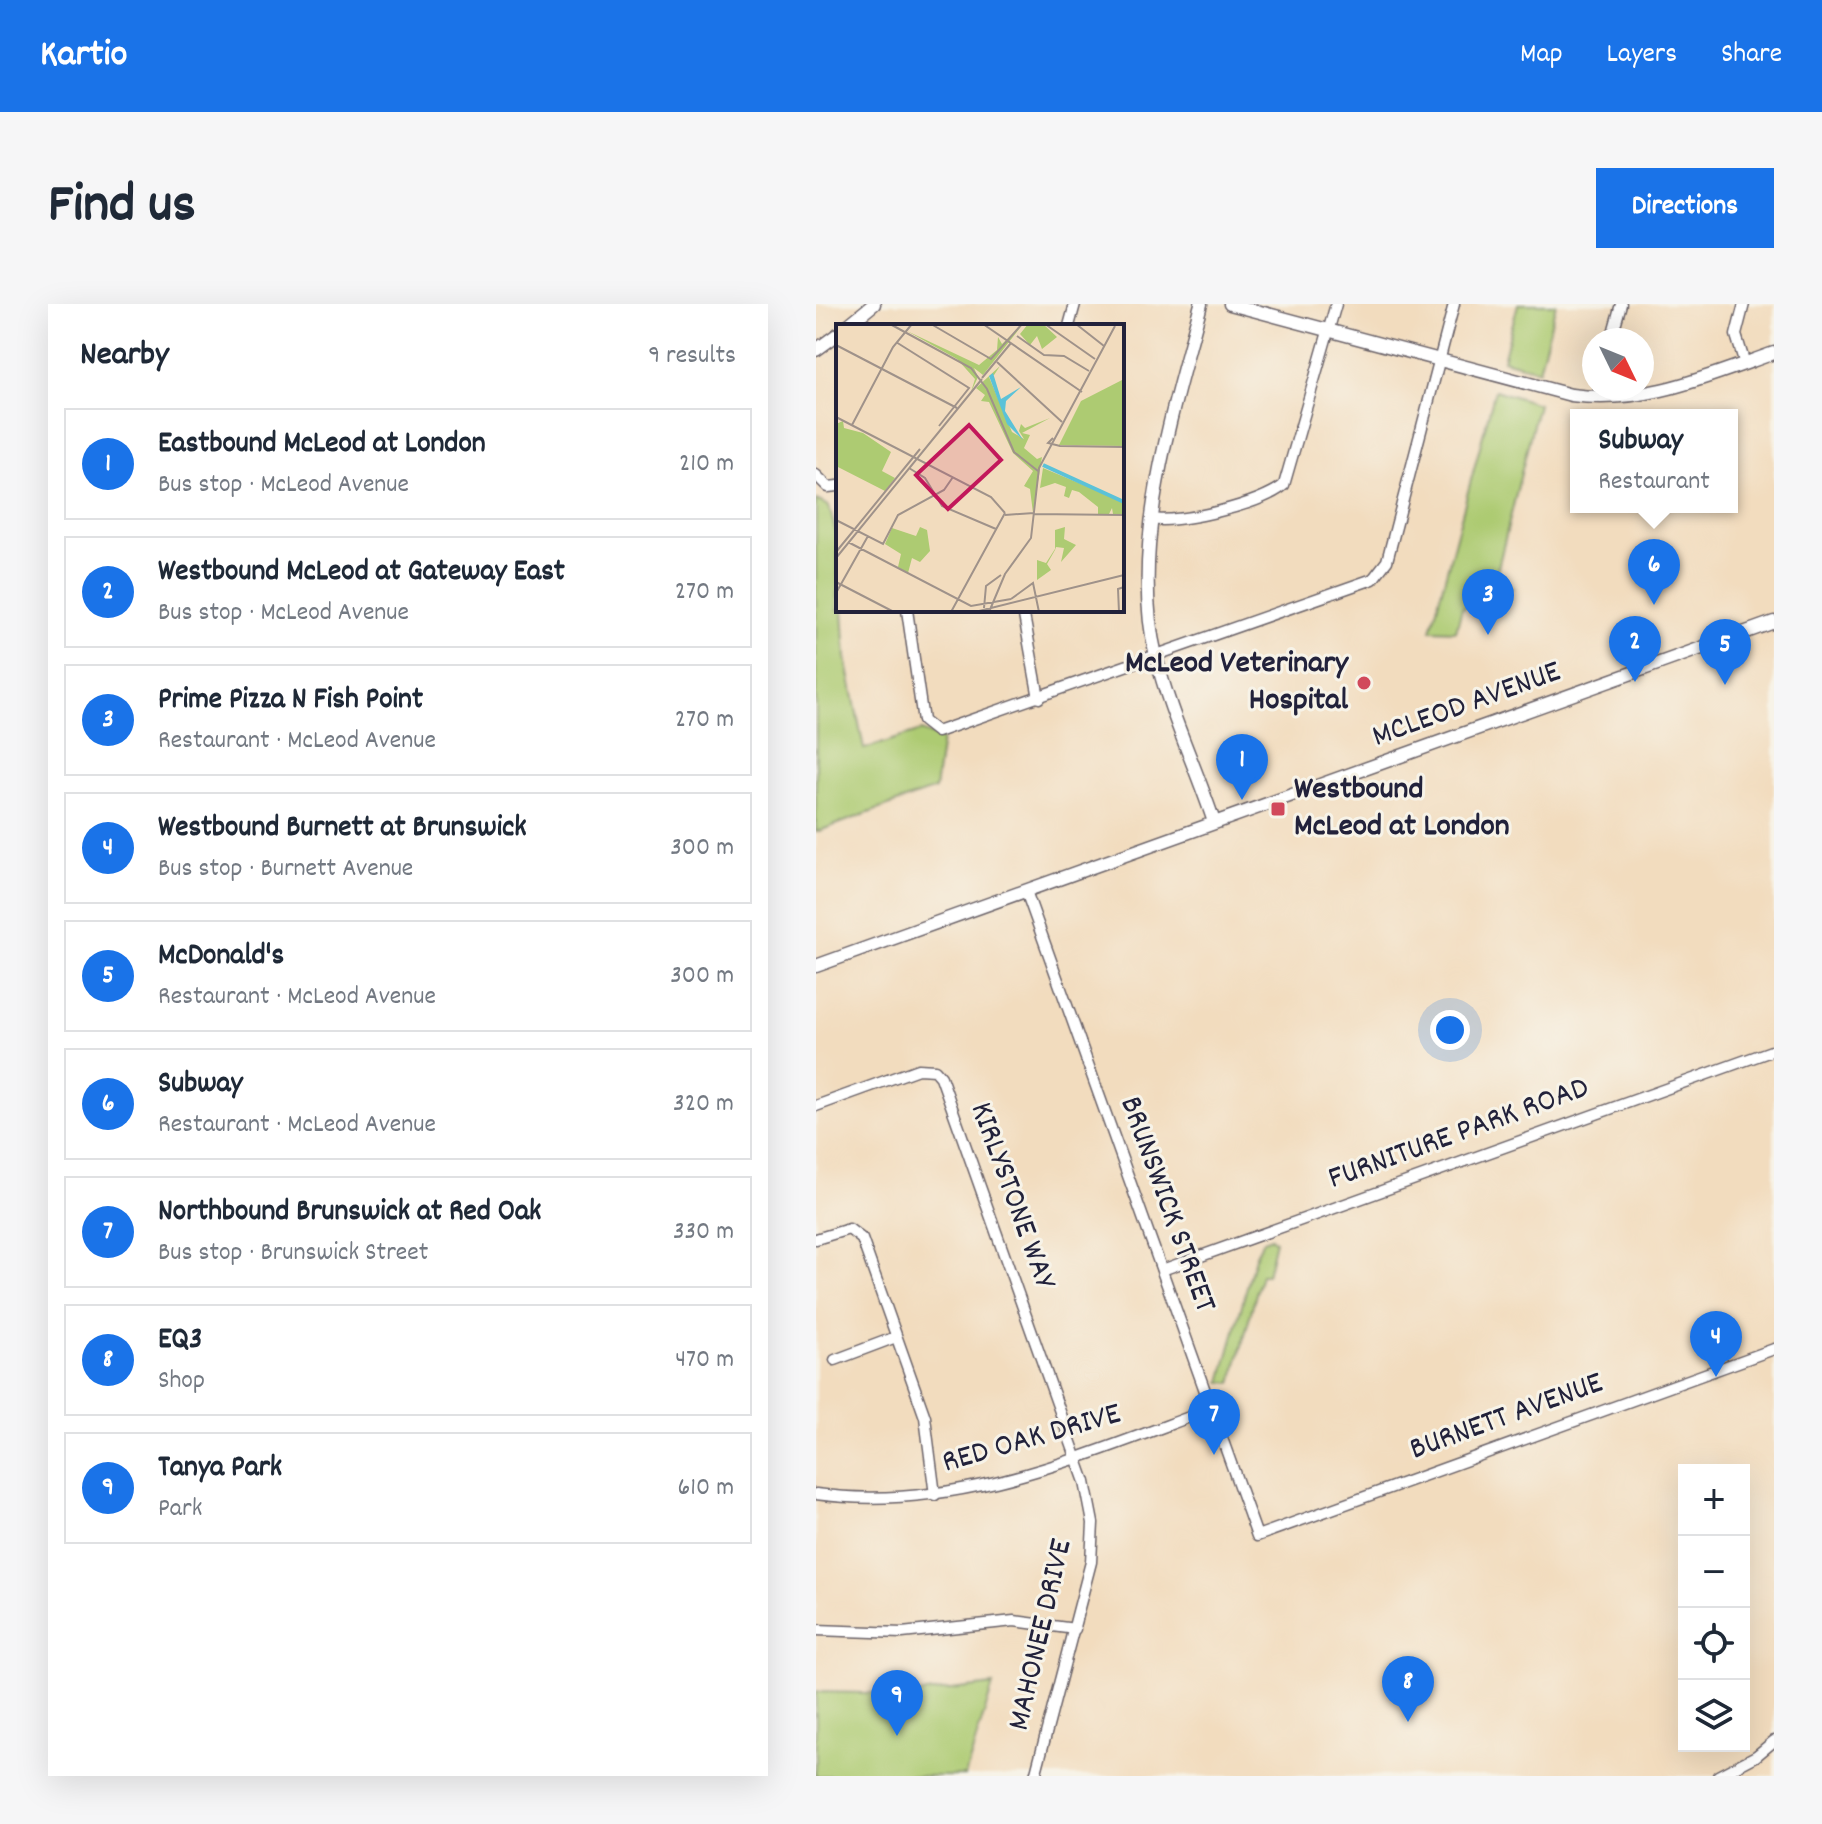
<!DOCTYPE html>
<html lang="en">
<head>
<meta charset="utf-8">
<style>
	:root { --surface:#fff; --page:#f6f6f7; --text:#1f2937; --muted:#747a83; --line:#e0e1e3; --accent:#1a73e8 }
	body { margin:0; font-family:Dekko,sans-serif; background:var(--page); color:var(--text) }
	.controls { position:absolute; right:24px; bottom:24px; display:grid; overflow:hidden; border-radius:0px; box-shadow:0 8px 32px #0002 }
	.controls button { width:72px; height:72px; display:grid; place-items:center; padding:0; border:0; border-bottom:2px solid var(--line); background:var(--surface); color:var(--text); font:40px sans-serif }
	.compass { position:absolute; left:766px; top:24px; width:72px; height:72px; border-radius:50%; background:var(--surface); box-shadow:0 8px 32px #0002; rotate:133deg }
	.you { position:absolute; left:634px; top:726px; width:28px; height:28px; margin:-20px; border:6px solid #fff; border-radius:50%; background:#1a73e8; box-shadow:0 0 0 12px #1a73e833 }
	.badge { display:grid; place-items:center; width:52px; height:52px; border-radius:50%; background:var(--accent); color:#fff; font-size:26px; font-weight:700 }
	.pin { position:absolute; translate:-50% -66px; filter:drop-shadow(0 2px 4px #0008) }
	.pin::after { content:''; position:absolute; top:42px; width:28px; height:24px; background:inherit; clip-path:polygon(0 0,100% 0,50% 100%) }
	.popup { position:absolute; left:754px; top:105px; width:168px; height:104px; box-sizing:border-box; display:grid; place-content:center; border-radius:0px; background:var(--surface); filter:drop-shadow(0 2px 6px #0005); font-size:26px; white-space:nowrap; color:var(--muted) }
	.popup b { font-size:30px; color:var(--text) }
	.popup::after { content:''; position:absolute; left:50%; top:100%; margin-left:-16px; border:16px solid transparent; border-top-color:var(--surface) }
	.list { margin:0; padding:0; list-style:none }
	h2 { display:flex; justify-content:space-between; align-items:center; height:104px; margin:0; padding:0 32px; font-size:34px }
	h2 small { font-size:26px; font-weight:400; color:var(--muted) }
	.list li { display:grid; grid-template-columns:52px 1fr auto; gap:24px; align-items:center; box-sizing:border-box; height:112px; margin:0 16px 16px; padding:0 16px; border:2px solid var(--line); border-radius:0px }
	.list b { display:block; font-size:30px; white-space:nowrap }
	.list p { margin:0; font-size:26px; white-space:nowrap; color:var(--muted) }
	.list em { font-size:26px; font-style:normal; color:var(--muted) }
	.icon { flex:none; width:44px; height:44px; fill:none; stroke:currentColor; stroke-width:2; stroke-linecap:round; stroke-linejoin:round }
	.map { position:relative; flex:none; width:958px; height:1472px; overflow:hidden; border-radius:0px }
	header { display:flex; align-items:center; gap:48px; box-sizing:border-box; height:112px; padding:0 40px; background:var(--accent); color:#fff }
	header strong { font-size:38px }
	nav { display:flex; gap:44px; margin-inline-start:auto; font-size:28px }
	.intro { display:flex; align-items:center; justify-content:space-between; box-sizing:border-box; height:192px; padding:0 48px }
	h1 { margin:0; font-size:56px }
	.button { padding:20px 36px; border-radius:0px; background:var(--accent); color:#fff; font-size:28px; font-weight:700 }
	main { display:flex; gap:48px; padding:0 48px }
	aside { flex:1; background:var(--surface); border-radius:0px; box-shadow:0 8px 32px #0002 }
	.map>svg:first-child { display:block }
	.green { fill:#adcb72; stroke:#687656; stroke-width:2 }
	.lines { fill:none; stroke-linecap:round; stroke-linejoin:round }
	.minor-casing { stroke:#6b6369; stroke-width:13 }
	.tertiary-casing { stroke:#6b6369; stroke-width:15 }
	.minor { stroke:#fff; stroke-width:10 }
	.tertiary { stroke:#fff; stroke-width:12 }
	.poi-dot { fill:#d1495b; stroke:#f7f3e8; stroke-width:3 }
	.labels { text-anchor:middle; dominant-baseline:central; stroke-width:6; stroke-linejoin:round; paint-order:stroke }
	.poi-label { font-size:32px; font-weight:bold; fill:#22223b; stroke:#f7f3e8; text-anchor:end }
	.street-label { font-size:32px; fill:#22223b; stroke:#f7f3e8 }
	.inset-river { fill:none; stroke:#5bc2d8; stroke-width:4 }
	.inset-road { fill:none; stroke:#9f928a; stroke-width:2 }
	.view { fill:#c2185b; fill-opacity:0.15; stroke:#c2185b; stroke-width:4 }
	.inset-edge { fill:none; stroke:#22223b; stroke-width:4 }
</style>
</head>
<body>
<header>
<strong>Kartio</strong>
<nav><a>Map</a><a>Layers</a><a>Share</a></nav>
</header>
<div class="intro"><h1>Find us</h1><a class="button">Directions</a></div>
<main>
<aside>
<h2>Nearby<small>9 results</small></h2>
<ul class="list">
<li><span class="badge">1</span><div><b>Eastbound McLeod at London</b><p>Bus stop · McLeod Avenue</p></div><em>210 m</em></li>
<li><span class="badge">2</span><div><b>Westbound McLeod at Gateway East</b><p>Bus stop · McLeod Avenue</p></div><em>270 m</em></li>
<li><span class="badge">3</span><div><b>Prime Pizza N Fish Point</b><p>Restaurant · McLeod Avenue</p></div><em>270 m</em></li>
<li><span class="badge">4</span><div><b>Westbound Burnett at Brunswick</b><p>Bus stop · Burnett Avenue</p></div><em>300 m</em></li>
<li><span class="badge">5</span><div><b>McDonald's</b><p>Restaurant · McLeod Avenue</p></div><em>300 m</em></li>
<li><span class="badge">6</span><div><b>Subway</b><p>Restaurant · McLeod Avenue</p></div><em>320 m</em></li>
<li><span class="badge">7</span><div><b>Northbound Brunswick at Red Oak</b><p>Bus stop · Brunswick Street</p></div><em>330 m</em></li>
<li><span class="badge">8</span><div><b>EQ3</b><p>Shop</p></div><em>470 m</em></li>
<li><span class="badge">9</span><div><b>Tanya Park</b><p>Park</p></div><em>610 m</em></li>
</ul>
</aside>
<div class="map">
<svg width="958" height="1472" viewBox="0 0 958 1472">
	<rect width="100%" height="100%" fill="#f7f3e8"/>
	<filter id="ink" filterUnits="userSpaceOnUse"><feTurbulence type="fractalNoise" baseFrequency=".0125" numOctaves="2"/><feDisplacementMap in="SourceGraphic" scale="16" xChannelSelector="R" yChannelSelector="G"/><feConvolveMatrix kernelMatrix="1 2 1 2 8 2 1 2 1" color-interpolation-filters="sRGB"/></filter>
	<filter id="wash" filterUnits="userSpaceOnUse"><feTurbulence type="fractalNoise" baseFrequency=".006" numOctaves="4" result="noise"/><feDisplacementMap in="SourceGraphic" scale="32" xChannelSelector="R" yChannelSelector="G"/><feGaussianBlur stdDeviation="1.8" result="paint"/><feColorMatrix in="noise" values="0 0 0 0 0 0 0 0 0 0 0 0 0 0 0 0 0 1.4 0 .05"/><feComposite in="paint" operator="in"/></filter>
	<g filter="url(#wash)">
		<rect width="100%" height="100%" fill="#f2dcbe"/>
		<g class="green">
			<path d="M702,0H740L723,66L687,56Z"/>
			<path d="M679,86L722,100L679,276L696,284L646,304L640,327L615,326Z"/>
			<path d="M0,196L13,202L22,236V306H27L30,354L48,445L105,427L126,435L119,485L0,528Z"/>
			<path d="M455,933L459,937L451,971H445L416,1079L405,1078L439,953L447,936Z"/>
			<path d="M177,1381L149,1472H0V1388L102,1390Z"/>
		</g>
	</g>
	<g filter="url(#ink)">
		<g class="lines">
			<defs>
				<g id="minor">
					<path d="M928,0L920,31L929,60"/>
					<path d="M253,22L259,0"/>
					<path d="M795,36L805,0"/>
					<path d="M0,171L12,183L22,182"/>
					<path d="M335,215C364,220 446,200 468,181L520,0"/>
					<path d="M91,306L107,417L121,428L557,275L571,257L638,0"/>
					<path d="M207,306L223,394"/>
					<path d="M210,587L441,1232L958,1045"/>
					<path d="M0,802L102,765L119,766L125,773L269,1178L277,1219L275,1258L219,1472"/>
					<path d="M0,935L33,925L46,935L109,1113L119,1191"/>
					<path d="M346,966L958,746"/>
					<path d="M19,1056L80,1033"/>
					<path d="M0,1190C139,1209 267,1152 395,1105"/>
					<path d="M0,1326L86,1329L198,1317L259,1325"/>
					<path d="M902,1472L940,1452L958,1437"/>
				</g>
				<g id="tertiary">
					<path d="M385,0C357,108 313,241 340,352C353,408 380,463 398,518"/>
					<path d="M414,0L755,91C828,101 890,73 958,49"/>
					<path d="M31,22L58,0"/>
					<path d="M0,46L22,30"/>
					<path d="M0,662L958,318"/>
				</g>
			</defs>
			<use href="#minor" class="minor-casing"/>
			<use href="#tertiary" class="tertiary-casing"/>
			<use href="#minor" class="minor"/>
			<use href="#tertiary" class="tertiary"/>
		</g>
	</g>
	<g class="poi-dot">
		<circle cx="548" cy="379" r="8"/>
		<rect x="454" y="497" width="16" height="16" rx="4"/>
	</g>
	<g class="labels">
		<g class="poi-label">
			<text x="532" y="361">McLeod Veterinary<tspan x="532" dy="37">Hospital</tspan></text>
			<text x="478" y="487" text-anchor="start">Westbound<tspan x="478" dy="37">McLeod at London</tspan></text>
		</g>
		<g class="street-label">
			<text transform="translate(651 402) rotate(-20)">MCLEOD AVENUE</text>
			<text transform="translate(643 831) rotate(-20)">FURNITURE PARK ROAD</text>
			<text transform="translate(195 892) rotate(70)">KIRLYSTONE WAY</text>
			<text transform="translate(350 901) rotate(70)">BRUNSWICK STREET</text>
			<text transform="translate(691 1114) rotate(-20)">BURNETT AVENUE</text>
			<text transform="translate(216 1136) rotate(-16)">RED OAK DRIVE</text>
			<text transform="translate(226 1331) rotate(-77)">MAHONEE DRIVE</text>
		</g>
	</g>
	<g transform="translate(20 20)">
		<rect width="288" height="288" fill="#f2dcbe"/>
		<path d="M187,0L147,51L138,44L142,53L135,68L139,55L121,35L71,7L143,41L161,26L162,13L166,20ZM192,0H207L221,13L206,25L201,12L194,21L184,10ZM164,42L158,51L153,53L176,108L188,115L183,107L185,100L189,104L214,94L186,109L194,111L188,124L201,135L206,133L197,189L194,165L188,162L197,147L177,129L153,78L145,77L149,71L140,64ZM288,55V122L223,121L245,77ZM7,97L8,104L27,109L55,128L46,147L59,154L49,167L0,142V100ZM207,144L288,178V191L277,190L276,184L273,190H262V183L243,168L236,166L233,174L228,172L230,163L219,159L204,164ZM84,203L91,206L94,227L84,238L76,234L72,249L62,243L65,230L49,220L56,204L80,212ZM229,203L228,215L240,221L225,238L228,224L220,223L219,226L211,240L215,246L201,256V236L210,239L219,225V206Z" fill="#adcb72"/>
		<path d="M157,49L165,75L185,63L170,77L169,87L187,116L171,100L153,52Z" fill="#5bc2d8"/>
		<path class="inset-river" d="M207,141L288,178"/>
		<path class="inset-road" d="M54,0L135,44L151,65L178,128L202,147M95,0L155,35L186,0M147,0L246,68M209,0L259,35M240,0L268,22M181,12L208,31L228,32L253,47M60,18L133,64L103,102M0,21L121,84M161,38L226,98M146,54L175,19M0,93L155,173L169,189M16,101L57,23L76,0M217,114L212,119L224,122L288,123M73,144L89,154L106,182L160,205M198,190L288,191M169,191L198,189M0,196L47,220L62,191L108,166L117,153M12,218L135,282L175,275M0,228L84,125M0,234L146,55M0,258L58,288M0,269L32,212M175,275L197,259L203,288M148,284L150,262L165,251M115,288L169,189M139,288L288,251M153,288L169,250L195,214L203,144L279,2M283,288L282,265L288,263"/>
		<path class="view" d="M133,101L165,136L112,185L80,151Z"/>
		<rect width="288" height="288" class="inset-edge"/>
	</g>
</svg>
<div class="controls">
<button>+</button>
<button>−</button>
<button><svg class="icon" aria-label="locate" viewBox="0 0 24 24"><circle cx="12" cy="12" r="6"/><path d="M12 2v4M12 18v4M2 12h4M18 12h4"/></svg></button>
<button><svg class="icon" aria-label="layers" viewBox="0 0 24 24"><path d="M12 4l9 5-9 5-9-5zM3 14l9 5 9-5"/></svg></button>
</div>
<svg class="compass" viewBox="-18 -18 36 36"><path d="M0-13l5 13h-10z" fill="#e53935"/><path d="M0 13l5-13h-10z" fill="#747a83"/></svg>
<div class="you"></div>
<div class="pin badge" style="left:426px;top:496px">1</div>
<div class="pin badge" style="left:819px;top:378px">2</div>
<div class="pin badge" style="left:672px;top:331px">3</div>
<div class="pin badge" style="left:900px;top:1073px">4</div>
<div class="pin badge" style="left:909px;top:381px">5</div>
<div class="pin badge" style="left:838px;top:301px">6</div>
<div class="popup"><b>Subway</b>Restaurant</div>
<div class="pin badge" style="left:398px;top:1151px">7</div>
<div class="pin badge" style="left:592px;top:1418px">8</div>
<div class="pin badge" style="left:81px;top:1432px">9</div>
</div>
</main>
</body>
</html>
